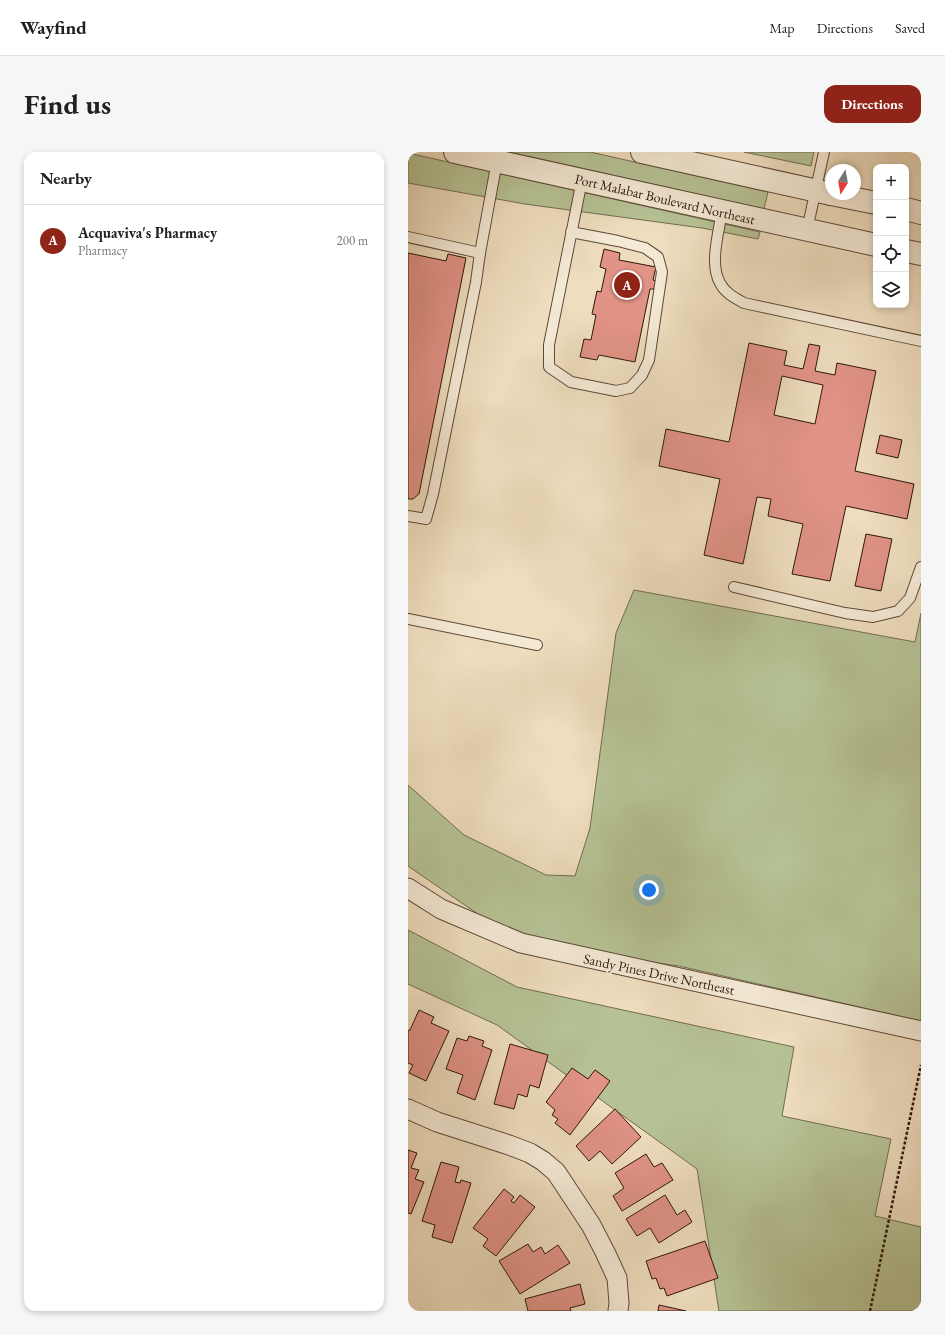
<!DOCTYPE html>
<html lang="en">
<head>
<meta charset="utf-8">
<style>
	:root { --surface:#fff; --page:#f6f6f6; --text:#202124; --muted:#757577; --line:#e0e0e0; --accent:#8f2418 }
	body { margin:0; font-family:"EB Garamond",serif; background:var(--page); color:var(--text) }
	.controls { position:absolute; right:12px; top:12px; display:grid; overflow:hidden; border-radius:8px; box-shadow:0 2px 6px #0003 }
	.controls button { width:36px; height:36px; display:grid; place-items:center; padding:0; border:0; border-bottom:1px solid var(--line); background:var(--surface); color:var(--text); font:20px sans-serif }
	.compass { position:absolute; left:417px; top:12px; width:36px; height:36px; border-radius:50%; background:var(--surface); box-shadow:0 2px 6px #0003; rotate:191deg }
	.you { position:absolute; left:241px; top:738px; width:14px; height:14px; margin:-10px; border:3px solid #fff; border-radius:50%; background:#1a73e8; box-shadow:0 0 0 6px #1a73e833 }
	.badge { display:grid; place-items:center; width:26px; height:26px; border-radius:50%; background:var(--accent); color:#fff; font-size:13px; font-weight:700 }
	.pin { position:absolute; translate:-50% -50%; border:2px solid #fff; box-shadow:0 1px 4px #0006 }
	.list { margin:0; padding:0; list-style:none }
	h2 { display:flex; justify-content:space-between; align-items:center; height:52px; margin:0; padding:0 16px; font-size:17px }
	h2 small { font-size:13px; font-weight:400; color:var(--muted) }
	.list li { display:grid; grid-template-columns:26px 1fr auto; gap:12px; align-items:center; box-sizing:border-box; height:72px; padding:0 16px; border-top:1px solid var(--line) }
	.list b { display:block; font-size:15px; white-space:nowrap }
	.list p { margin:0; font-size:13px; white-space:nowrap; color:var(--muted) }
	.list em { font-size:13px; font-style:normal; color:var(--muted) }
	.icon { flex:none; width:22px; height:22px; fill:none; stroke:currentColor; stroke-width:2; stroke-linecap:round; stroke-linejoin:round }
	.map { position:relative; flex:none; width:513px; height:1159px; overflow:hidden; border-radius:12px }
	header { display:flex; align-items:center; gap:24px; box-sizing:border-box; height:56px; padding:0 20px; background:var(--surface); border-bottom:1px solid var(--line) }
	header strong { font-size:19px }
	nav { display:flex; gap:22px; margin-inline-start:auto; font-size:14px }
	.intro { display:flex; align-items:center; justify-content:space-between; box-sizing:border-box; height:96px; padding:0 24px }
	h1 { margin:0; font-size:28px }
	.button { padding:10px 18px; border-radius:12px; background:var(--accent); color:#fff; font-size:14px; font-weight:700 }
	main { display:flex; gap:24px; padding:0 24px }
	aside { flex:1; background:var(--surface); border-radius:12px; box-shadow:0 2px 6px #0003 }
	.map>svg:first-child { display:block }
	.green { fill:#b6c294; stroke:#726c50 }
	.building { fill:#e19386; stroke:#2e160c; fill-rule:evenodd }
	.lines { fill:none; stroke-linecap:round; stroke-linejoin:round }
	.service-casing { stroke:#5e4838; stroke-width:12 }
	.minor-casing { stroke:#5e4838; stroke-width:21 }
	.tertiary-casing { stroke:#5e4838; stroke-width:24 }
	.path { stroke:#2e160c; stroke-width:2.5; stroke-dasharray:3 2; stroke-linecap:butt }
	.service { stroke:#f4e9d5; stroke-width:10 }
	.minor { stroke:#f4e9d5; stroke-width:19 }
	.tertiary { stroke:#f4e9d5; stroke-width:22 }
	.labels { text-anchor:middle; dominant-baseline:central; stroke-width:4; stroke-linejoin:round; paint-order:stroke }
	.street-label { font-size:14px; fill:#2e160c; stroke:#f4e9d5 }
</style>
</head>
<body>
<header>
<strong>Wayfind</strong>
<nav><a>Map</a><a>Directions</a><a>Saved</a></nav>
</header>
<div class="intro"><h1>Find us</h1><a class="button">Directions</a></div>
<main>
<aside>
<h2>Nearby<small></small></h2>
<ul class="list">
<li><span class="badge">A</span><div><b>Acquaviva's Pharmacy</b><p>Pharmacy</p></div><em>200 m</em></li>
</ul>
</aside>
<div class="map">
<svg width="513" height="1159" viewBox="0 0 513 1159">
	<rect width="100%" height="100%" fill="#eeddbe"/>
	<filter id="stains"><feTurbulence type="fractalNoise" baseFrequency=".005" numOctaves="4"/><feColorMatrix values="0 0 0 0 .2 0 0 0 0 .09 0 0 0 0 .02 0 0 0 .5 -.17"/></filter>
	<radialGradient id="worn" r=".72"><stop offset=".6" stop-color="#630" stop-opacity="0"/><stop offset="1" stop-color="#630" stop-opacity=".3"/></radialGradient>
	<g class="green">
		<path d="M101,0H182L360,40L356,57Z"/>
		<path d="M336,0H406L403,14Z"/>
		<path d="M0,1L352,80L350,87L294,76L117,52L0,31Z"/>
		<path d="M226,438L507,490L513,461V869L271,814L112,791L0,714V633L56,683L138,723L167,724L182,676L208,481Z"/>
		<path d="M0,778L109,835L386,895L374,964L483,987L467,1064L513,1075V1159H311L289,1017L89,873L0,832Z"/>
	</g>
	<g class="building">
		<path d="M196,97L212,101L211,108L248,115L245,128L248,129L246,137H242L227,210L191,203L189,208L172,205L176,187L183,188L188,163L184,162L189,139L193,140L198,117L192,115Z"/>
		<path d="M0,101L38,109L40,102L58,106L11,342L5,347H0Z"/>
		<path d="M341,191L379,199L376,213L395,217L401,192L412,194L407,219L427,223L429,211L468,219L447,319L506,332L499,367L438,354L422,429L384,422L395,372L360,364L363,347L349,345L335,412L296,403L312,327L251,314L258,277L321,290ZM374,224L415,233L407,272L366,263Z"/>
		<path d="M472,283L494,288L490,306L468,301Z"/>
		<path d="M458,382L484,387L473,439L447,434Z"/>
		<path d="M11,858L26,865L23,871L41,879L18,929L1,921L5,913L0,911V879L1,878H2Z"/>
		<path d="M61,884L76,889L74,894L84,898L67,948L49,941L55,923L38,917L49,886L59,889Z"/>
		<path d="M102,892L140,903L131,936L122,933L119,945L110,942L106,957L86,952Z"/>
		<path d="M164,916L180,927L187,918L202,929L162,983L147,971L150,967L144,963L147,958L138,950Z"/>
		<path d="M207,957L233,985L204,1012L192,999L181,1009L168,994Z"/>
		<path d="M0,998L9,1001L3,1016L11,1018L7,1027L16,1030L3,1062L0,1061Z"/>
		<path d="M238,1002L246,1015L254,1011L265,1028L214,1059L205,1044L216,1036L207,1021Z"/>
		<path d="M33,1010L51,1015L47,1030L52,1031L53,1028L63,1031L44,1091L24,1085L27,1073L14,1069Z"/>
		<path d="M96,1037L106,1045L103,1049L106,1051L112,1043L127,1055L88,1104L75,1094L80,1087L65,1076Z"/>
		<path d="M257,1043L269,1063L277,1058L284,1070L251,1091L242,1076L229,1084L218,1067Z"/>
		<path d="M297,1089L310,1126L259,1144L256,1136L252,1137L248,1126L244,1127L238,1109Z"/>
		<path d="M120,1092L125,1100L133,1095L137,1102L150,1093L162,1111L112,1142L91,1109Z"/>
		<path d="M172,1132L177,1152L162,1156L163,1159H120L117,1147Z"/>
		<path d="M251,1153L278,1159H250Z"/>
	</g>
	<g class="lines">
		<defs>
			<g id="service">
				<path d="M314,59C311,80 301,112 312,131C317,141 327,146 336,151L513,189"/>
				<path d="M399,78L416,0"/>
				<path d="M163,80L210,89L237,96L250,105L254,120L241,208L234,223L222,236L208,239L163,230L141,215V193L174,28"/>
				<path d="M0,85L72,101L68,130L25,342L18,367L0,364"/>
				<path d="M72,101L89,9"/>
				<path d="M326,435L437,461L465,465L490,459L502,446L513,415"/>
				<path d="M0,467L129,493"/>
			</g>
			<g id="minor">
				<path d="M0,736L33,757L113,791L513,879"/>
				<path d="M0,957L29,970L101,993L122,1001L135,1009L148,1020L183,1073L197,1100L209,1126L211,1151L210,1159"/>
			</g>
			<g id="tertiary">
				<path d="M47,0L468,93"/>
				<path d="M234,0L423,42"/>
				<path d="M423,42L468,51"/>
				<path d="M498,57L513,61"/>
				<path d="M498,99L513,102"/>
			</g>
		</defs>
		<use href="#service" class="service-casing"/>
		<use href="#minor" class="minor-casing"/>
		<use href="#tertiary" class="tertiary-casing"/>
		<path class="path" d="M462,1159L513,913"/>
		<use href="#service" class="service"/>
		<use href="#minor" class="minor"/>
		<use href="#tertiary" class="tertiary"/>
	</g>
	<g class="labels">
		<g class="street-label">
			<text transform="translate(257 47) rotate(13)">Port Malabar Boulevard Northeast</text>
			<text transform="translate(251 822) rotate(12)">Sandy Pines Drive Northeast</text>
		</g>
	</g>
	<rect width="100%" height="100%" filter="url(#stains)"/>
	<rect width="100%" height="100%" fill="url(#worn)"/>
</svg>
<div class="controls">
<button>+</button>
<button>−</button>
<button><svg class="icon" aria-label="locate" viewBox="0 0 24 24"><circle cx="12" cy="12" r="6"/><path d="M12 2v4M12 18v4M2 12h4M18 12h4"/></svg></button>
<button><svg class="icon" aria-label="layers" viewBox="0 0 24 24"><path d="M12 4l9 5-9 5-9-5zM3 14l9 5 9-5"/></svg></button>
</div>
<svg class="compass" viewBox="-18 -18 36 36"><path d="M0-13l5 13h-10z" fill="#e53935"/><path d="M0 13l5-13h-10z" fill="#757577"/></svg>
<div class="you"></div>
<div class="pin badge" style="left:219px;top:133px">A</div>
</div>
</main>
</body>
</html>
